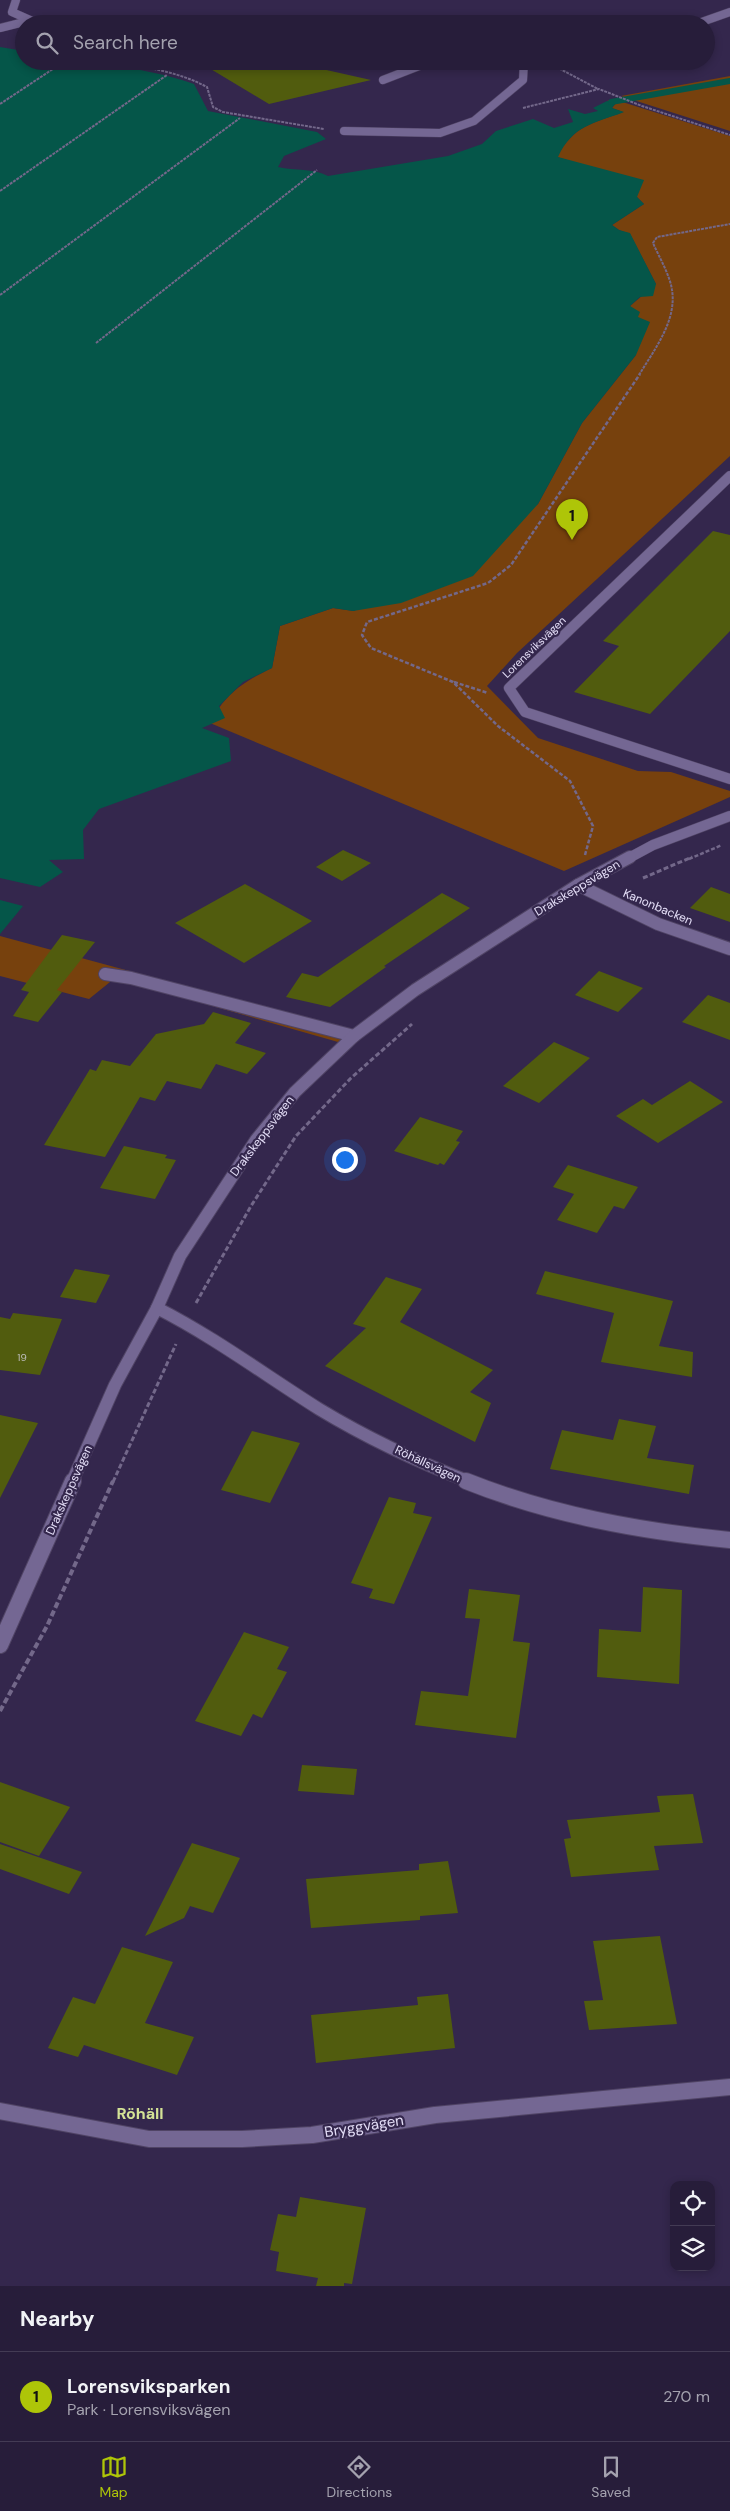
<!DOCTYPE html>
<html lang="en">
<head>
<meta charset="utf-8">
<style>
	:root { --surface:#271d3a; --page:#332a45; --text:#f1f3f6; --muted:#a4a2af; --line:#433b54; --accent:#aec508 }
	body { margin:0; font-family:"DM Sans",sans-serif; background:var(--page); color:var(--text) }
	.controls { position:absolute; right:15px; bottom:15px; display:grid; overflow:hidden; border-radius:10px; box-shadow:0 2px 8px #0003 }
	.controls button { width:45px; height:45px; display:grid; place-items:center; padding:0; border:0; border-bottom:1px solid var(--line); background:var(--surface); color:var(--text); font:25px sans-serif }
	.you { position:absolute; left:344px; top:1159px; width:18px; height:18px; margin:-12px; border:4px solid #fff; border-radius:50%; background:#1a73e8; box-shadow:0 0 0 8px #1a73e833 }
	.badge { display:grid; place-items:center; width:32px; height:32px; border-radius:50%; background:var(--accent); color:#111; font-size:16px; font-weight:700 }
	.pin { position:absolute; translate:-50% -41px; filter:drop-shadow(0 1px 2px #0008) }
	.pin::after { content:''; position:absolute; top:26px; width:18px; height:15px; background:inherit; clip-path:polygon(0 0,100% 0,50% 100%) }
	.list { margin:0; padding:0; list-style:none }
	h2 { display:flex; justify-content:space-between; align-items:center; height:65px; margin:0; padding:0 20px; font-size:21px }
	h2 small { font-size:16px; font-weight:400; color:var(--muted) }
	.list li { display:grid; grid-template-columns:32px 1fr auto; gap:15px; align-items:center; box-sizing:border-box; height:90px; padding:0 20px; border-top:1px solid var(--line) }
	.list b { display:block; font-size:19px; white-space:nowrap }
	.list p { margin:0; font-size:16px; white-space:nowrap; color:var(--muted) }
	.list em { font-size:16px; font-style:normal; color:var(--muted) }
	.icon { flex:none; width:28px; height:28px; fill:none; stroke:currentColor; stroke-width:2; stroke-linecap:round; stroke-linejoin:round }
	.map { position:relative; flex:none; width:730px; height:2286px; overflow:hidden }
	.search { position:absolute; background:var(--surface); box-shadow:0 2px 8px #0003; left:15px; right:15px; top:15px; height:55px; display:flex; align-items:center; gap:12px; box-sizing:border-box; padding:0 18px; border-radius:28px; color:var(--muted); font-size:19px }
	.sheet { height:155px; background:var(--surface) }
	nav { display:flex; justify-content:space-around; align-items:center; box-sizing:border-box; height:70px; border-top:1px solid var(--line); background:var(--surface); font-size:14px; color:var(--muted) }
	nav a { display:grid; justify-items:center; gap:2px }
	nav .on { color:var(--accent) }
	.map>svg:first-child { display:block }
	.green { fill:#77410d }
	.water { fill:#055649 }
	.lines { fill:none; stroke-linecap:round; stroke-linejoin:round }
	.stream { stroke:#055649; stroke-width:6 }
	.building { fill:#515c0e }
	.service-far1-casing { stroke:#504465; stroke-width:9 }
	.service-casing { stroke:#504465; stroke-width:14 }
	.minor-far3-casing { stroke:#504465; stroke-width:9 }
	.minor-far2-casing { stroke:#504465; stroke-width:11 }
	.minor-far1-casing { stroke:#504465; stroke-width:14 }
	.minor-casing { stroke:#504465; stroke-width:18 }
	.tertiary-far2-casing { stroke:#504465; stroke-width:11 }
	.tertiary-far1-casing { stroke:#504465; stroke-width:14 }
	.tertiary-casing { stroke:#504465; stroke-width:18 }
	.path-far3 { stroke:#73688a; stroke-width:2; stroke-dasharray:3 1; stroke-linecap:butt }
	.path-far2 { stroke:#73688a; stroke-width:2.5; stroke-dasharray:4 2; stroke-linecap:butt }
	.path-far1 { stroke:#73688a; stroke-width:3; stroke-dasharray:5 2.5; stroke-linecap:butt }
	.path { stroke:#73688a; stroke-width:4; stroke-dasharray:6 3; stroke-linecap:butt }
	.service-far1 { stroke:#746793; stroke-width:8 }
	.service { stroke:#746793; stroke-width:12 }
	.minor-far3 { stroke:#746793; stroke-width:8 }
	.minor-far2 { stroke:#746793; stroke-width:10 }
	.minor-far1 { stroke:#746793; stroke-width:12 }
	.minor { stroke:#746793; stroke-width:16 }
	.tertiary-far2 { stroke:#746793; stroke-width:10 }
	.tertiary-far1 { stroke:#746793; stroke-width:12 }
	.tertiary { stroke:#746793; stroke-width:16 }
	.labels { text-anchor:middle; dominant-baseline:central; stroke-width:4.5; stroke-linejoin:round; paint-order:stroke }
	.number-label { font-size:10px; fill:#bfbebd }
	.far-street-label { font-size:11px; fill:#e4def7; stroke:#34274d }
	.street-label { font-size:12px; fill:#e4def7; stroke:#34274d }
	.near-street-label { font-size:15px; fill:#e4def7; stroke:#34274d }
	.near-neighbourhood-label { font-size:16px; font-weight:bold; fill:#d3e296; stroke:#34274d }
</style>
</head>
<body>
<div class="map">
<svg width="730" height="2286" viewBox="0 0 730 2286">
	<rect width="100%" height="100%" fill="#34274d"/>
	<g class="green">
		<path d="M730,76V131L621,96Z"/>
		<path d="M613,99L730,136V456L517,653L487,686L538,738L638,771L671,772L730,791V797L564,871L210,723C225,694 243,682 272,668L280,626L333,608L354,611L538,504L582,423L636,355L637,317L630,306L656,284L630,234L619,230L612,225L644,204L637,197L576,163L557,157C574,125 592,124 623,112L612,108L616,103L607,101Z"/>
		<path d="M0,936L358,1033L345,1044L115,978L89,999L0,976Z"/>
	</g>
	<g class="water">
		<path d="M0,47L24,51V61C81,61 139,65 194,84L208,111L317,132L326,139L284,156L278,167C295,171 313,168 328,176L448,156L482,144L496,131L533,119L554,128L573,122L568,109L585,114L598,111L593,108L607,101L616,103L612,108L624,112C593,124 573,125 558,157L644,180L637,197L644,204L612,225L619,230L630,233L656,284L653,296L640,297L630,306L640,312L638,317L650,322L636,355L582,423L538,504L473,576L401,603L353,611L333,608L280,626L272,668L243,682L219,706L225,718L202,728L229,738L231,761L99,809L83,830L84,859L49,860L63,872L40,887L0,878Z"/>
		<path d="M0,900L23,906L0,934Z"/>
	</g>
	<g class="lines">
		<path class="stream" d="M611,102L730,81"/>
	</g>
	<g class="building">
		<path d="M290,61H323L322,69L371,80L269,104L199,62Z"/>
		<path d="M713,531L730,535V631L650,714L574,692L619,646L603,641Z"/>
		<path d="M343,850L371,863L342,881L316,867Z"/>
		<path d="M245,884L312,921L244,963L175,923Z"/>
		<path d="M711,887L730,894V922L690,908Z"/>
		<path d="M442,893L470,908L384,966L386,967L330,1007L286,997L302,973L318,977Z"/>
		<path d="M62,935L95,942L57,990L62,992L38,1022L13,1016L29,992L21,990Z"/>
		<path d="M599,971L643,988L618,1012L575,995Z"/>
		<path d="M708,995L730,1003V1040L682,1022Z"/>
		<path d="M213,1012L251,1023L235,1043L266,1053L247,1074L216,1064L201,1089L167,1081L155,1101L140,1097L105,1157L44,1145L90,1069L96,1071L102,1060L130,1066L156,1034L204,1024Z"/>
		<path d="M554,1042L590,1058L539,1103L503,1086Z"/>
		<path d="M690,1081L723,1102L658,1143L616,1116L643,1099L652,1105Z"/>
		<path d="M420,1117L463,1131L456,1141L460,1142L444,1165L440,1163L438,1165L394,1151Z"/>
		<path d="M124,1146L167,1155L165,1158L176,1160L155,1199L100,1188Z"/>
		<path d="M568,1165L638,1187L624,1209L614,1206L597,1233L557,1220L574,1194L553,1187Z"/>
		<path d="M75,1269L110,1275L96,1303L60,1297Z"/>
		<path d="M545,1271L673,1301L659,1346L693,1352L692,1377L601,1362L614,1313L536,1294Z"/>
		<path d="M386,1277L422,1289L400,1322L493,1370L470,1392L491,1403L475,1442L325,1366L366,1328L353,1324Z"/>
		<path d="M13,1313L62,1319L40,1375L0,1370V1317L10,1319Z"/>
		<path d="M0,1415L38,1423L0,1498Z"/>
		<path d="M619,1419L656,1426L647,1458L694,1465L689,1494L550,1469L562,1430L613,1440Z"/>
		<path d="M252,1431L300,1443L270,1503L221,1490Z"/>
		<path d="M389,1497L416,1503L413,1513L432,1517L394,1604L369,1598L373,1589L351,1583Z"/>
		<path d="M643,1587L682,1590L679,1684L597,1677L599,1629L641,1632Z"/>
		<path d="M469,1589L520,1595L513,1641L530,1643L516,1738L415,1725L421,1691L468,1696L480,1619L465,1618Z"/>
		<path d="M244,1632L289,1647L277,1669L287,1672L262,1718L253,1714L241,1736L195,1721Z"/>
		<path d="M302,1765L357,1769L354,1795L298,1791Z"/>
		<path d="M0,1782L70,1807L39,1856L0,1842Z"/>
		<path d="M693,1794L703,1843L654,1846L659,1870L571,1877L564,1839L571,1838L567,1820L660,1812L657,1796Z"/>
		<path d="M192,1843L240,1858L213,1913L190,1906L184,1918L145,1936Z"/>
		<path d="M0,1844L82,1872L69,1894L0,1869Z"/>
		<path d="M448,1861L458,1913L420,1916V1920L311,1928L306,1879L419,1870V1864Z"/>
		<path d="M660,1936L677,2024L589,2030L584,2001L603,2000L593,1941Z"/>
		<path d="M122,1947L173,1962L145,2023L194,2037L177,2075L84,2045L78,2057L48,2048L73,1997L95,2004Z"/>
		<path d="M448,1994L455,2048L316,2063L311,2015L418,2005L417,1997Z"/>
		<path d="M300,2197L366,2208L352,2284L344,2283V2286H316L318,2278L276,2271L279,2252L270,2250L278,2214L296,2217Z"/>
	</g>
	<g class="lines">
		<defs>
			<g id="service-far1">
				<path d="M383,80L432,61"/>
				<path d="M344,131L440,133L474,121L523,80L524,61"/>
			</g>
			<path id="service" d="M105,974L131,978L354,1036"/>
			<g id="minor-far3">
				<path d="M16,0L12,12L39,24"/>
				<path d="M696,24L730,12"/>
				<path d="M0,28L28,21"/>
			</g>
			<path id="minor-far2" d="M730,476L509,688L525,712L730,779"/>
			<g id="minor-far1">
				<path d="M578,885L658,924L730,949"/>
				<path d="M157,1308C214,1337 265,1375 319,1409C367,1438 418,1462 470,1482"/>
			</g>
			<g id="minor">
				<path d="M466,1481C551,1515 640,1531 730,1540"/>
				<path d="M0,2111L149,2139H242L312,2135L435,2115L730,2087"/>
			</g>
			<path id="tertiary-far2" d="M627,859L653,845L730,816"/>
			<path id="tertiary-far1" d="M72,1482L115,1385L157,1308L180,1256L256,1140L295,1092L354,1036L415,990L578,885L630,857"/>
			<path id="tertiary" d="M0,1645L73,1481"/>
		</defs>
		<use href="#service-far1" class="service-far1-casing"/>
		<use href="#service" class="service-casing"/>
		<use href="#minor-far3" class="minor-far3-casing"/>
		<use href="#minor-far2" class="minor-far2-casing"/>
		<use href="#minor-far1" class="minor-far1-casing"/>
		<use href="#minor" class="minor-casing"/>
		<use href="#tertiary-far2" class="tertiary-far2-casing"/>
		<use href="#tertiary-far1" class="tertiary-far1-casing"/>
		<use href="#tertiary" class="tertiary-casing"/>
		<g class="path-far3">
			<path d="M110,61C144,67 177,71 207,87L213,107L223,112L324,129"/>
			<path d="M545,61L598,89"/>
			<path d="M0,104L65,61"/>
			<path d="M523,108L599,89L642,106L730,135"/>
			<path d="M0,191L167,75"/>
			<path d="M0,295L240,118"/>
			<path d="M96,343L317,170"/>
			<path d="M639,375C654,350 677,321 672,290C670,275 659,257 653,243L657,237L730,224"/>
		</g>
		<g class="path-far2">
			<path d="M454,682L488,693"/>
			<path d="M585,855L593,826L570,781L498,726L453,682L371,648L362,635L367,622L488,583L511,565L640,374"/>
			<path d="M689,859L722,845"/>
		</g>
		<g class="path-far1">
			<path d="M643,878L692,857"/>
			<path d="M196,1303L251,1206L296,1136L351,1078L412,1024"/>
			<path d="M113,1482L176,1344"/>
		</g>
		<path class="path" d="M0,1711L47,1626L113,1481"/>
		<use href="#service-far1" class="service-far1"/>
		<use href="#service" class="service"/>
		<use href="#minor-far3" class="minor-far3"/>
		<use href="#minor-far2" class="minor-far2"/>
		<use href="#minor-far1" class="minor-far1"/>
		<use href="#minor" class="minor"/>
		<use href="#tertiary-far2" class="tertiary-far2"/>
		<use href="#tertiary-far1" class="tertiary-far1"/>
		<use href="#tertiary" class="tertiary"/>
	</g>
	<g class="labels">
		<g class="number-label">
			<text x="22" y="1357">19</text>
		</g>
		<g class="far-street-label">
			<text transform="translate(534 647) rotate(-44)">Lorensviksvägen</text>
		</g>
		<g class="street-label">
			<text transform="translate(577 888) rotate(-31)">Drakskeppsvägen</text>
			<text transform="translate(658 907) rotate(23)">Kanonbacken</text>
			<text transform="translate(262 1136) rotate(-53)">Drakskeppsvägen</text>
			<text transform="translate(428 1464) rotate(25)">Röhällsvägen</text>
			<text transform="translate(69 1490) rotate(-66)">Drakskeppsvägen</text>
		</g>
		<g class="near-street-label">
			<text transform="translate(364 2126) rotate(-9)">Bryggvägen</text>
		</g>
		<g class="near-neighbourhood-label">
			<text x="140" y="2113">Röhäll</text>
		</g>
	</g>
</svg>
<div class="controls">
<button><svg class="icon" aria-label="locate" viewBox="0 0 24 24"><circle cx="12" cy="12" r="6"/><path d="M12 2v4M12 18v4M2 12h4M18 12h4"/></svg></button>
<button><svg class="icon" aria-label="layers" viewBox="0 0 24 24"><path d="M12 4l9 5-9 5-9-5zM3 14l9 5 9-5"/></svg></button>
</div>
<div class="you"></div>
<div class="pin badge" style="left:572px;top:540px">1</div>
<div class="search"><svg class="icon" aria-label="search" viewBox="0 0 24 24"><circle cx="10" cy="10" r="6"/><path d="M15 15l6 6"/></svg>Search here</div>
</div>
<section class="sheet">
<h2>Nearby<small></small></h2>
<ul class="list">
<li><span class="badge">1</span><div><b>Lorensviksparken</b><p>Park · Lorensviksvägen</p></div><em>270 m</em></li>
</ul>
</section>
<nav>
<a class="on"><svg class="icon" aria-label="map" viewBox="0 0 24 24"><path d="M3 6l6-2 6 2 6-2v14l-6 2-6-2-6 2zM9 4v14M15 6v14"/></svg>Map</a>
<a><svg class="icon" aria-label="directions" viewBox="0 0 24 24"><path d="M12 3l9 9-9 9-9-9zM9 14v-3h6M13 9l2 2-2 2"/></svg>Directions</a>
<a><svg class="icon" aria-label="saved" viewBox="0 0 24 24"><path d="M7 4h10v16l-5-4-5 4z"/></svg>Saved</a>
</nav>
</body>
</html>
